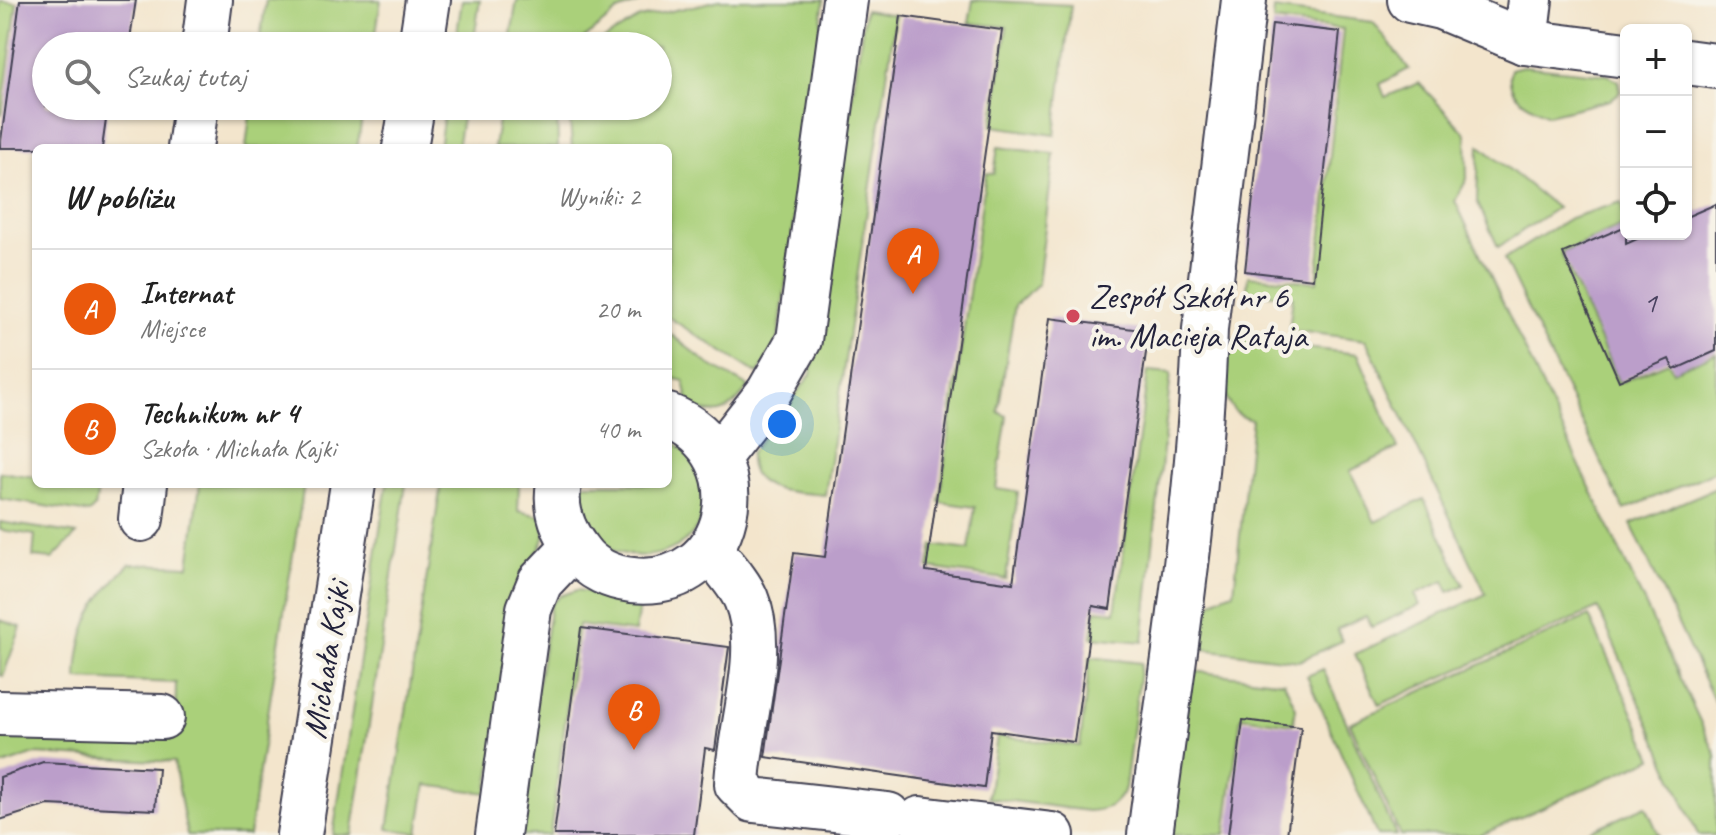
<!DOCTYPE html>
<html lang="pl">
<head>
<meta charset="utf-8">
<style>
	:root { --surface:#fff; --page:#f6f6f6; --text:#222; --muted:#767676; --line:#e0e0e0; --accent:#ea580c }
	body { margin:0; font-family:Caveat,sans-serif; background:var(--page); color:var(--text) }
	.controls { position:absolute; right:24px; top:24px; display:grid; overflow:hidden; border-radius:12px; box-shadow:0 2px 6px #0004 }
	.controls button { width:72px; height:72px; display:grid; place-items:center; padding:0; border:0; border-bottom:2px solid var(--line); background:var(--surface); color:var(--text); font:40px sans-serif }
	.you { position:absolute; left:782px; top:424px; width:28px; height:28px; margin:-20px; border:6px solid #fff; border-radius:50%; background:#1a73e8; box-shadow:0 0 0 12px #1a73e833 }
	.badge { display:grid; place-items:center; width:52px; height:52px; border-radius:50%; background:var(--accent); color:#fff; font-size:26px; font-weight:700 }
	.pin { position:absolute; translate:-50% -66px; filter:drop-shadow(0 2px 4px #0008) }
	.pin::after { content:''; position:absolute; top:42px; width:28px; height:24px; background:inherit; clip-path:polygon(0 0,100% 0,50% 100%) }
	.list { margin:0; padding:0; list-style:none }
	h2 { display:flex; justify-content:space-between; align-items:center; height:104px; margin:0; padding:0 32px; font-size:34px }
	h2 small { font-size:26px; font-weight:400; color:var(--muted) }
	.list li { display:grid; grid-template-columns:52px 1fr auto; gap:24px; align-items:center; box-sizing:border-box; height:120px; padding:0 32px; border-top:2px solid var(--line) }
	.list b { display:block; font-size:30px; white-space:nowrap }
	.list p { margin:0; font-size:26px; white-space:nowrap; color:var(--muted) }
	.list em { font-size:26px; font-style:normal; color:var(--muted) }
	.icon { flex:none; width:44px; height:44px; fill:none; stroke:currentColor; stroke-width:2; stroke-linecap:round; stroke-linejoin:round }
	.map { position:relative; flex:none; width:1716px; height:835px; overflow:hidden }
	.search { position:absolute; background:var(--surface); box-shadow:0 2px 6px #0004; left:32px; top:32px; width:640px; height:88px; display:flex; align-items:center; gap:20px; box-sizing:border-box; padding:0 28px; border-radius:44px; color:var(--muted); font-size:30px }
	.panel { position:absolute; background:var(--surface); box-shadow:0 2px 6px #0004; left:32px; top:144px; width:640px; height:344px; border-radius:12px }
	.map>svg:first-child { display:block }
	.green { fill:#aad07a; stroke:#66795a; stroke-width:2 }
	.building { fill:#bb9eca }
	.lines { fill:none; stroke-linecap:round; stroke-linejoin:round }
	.minor-casing { stroke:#413f51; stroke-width:48 }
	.minor { stroke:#fff; stroke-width:44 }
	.poi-dot { fill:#d1495b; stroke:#f7f3e8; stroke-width:3 }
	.labels { text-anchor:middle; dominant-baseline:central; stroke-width:8; stroke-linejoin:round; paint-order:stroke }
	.number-label { font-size:30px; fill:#48415f }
	.poi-label { font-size:34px; fill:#22223b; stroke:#f7f3e8; text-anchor:start }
	.street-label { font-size:34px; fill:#22223b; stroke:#f7f3e8 }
</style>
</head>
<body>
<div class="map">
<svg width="1716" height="835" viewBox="0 0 1716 835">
	<rect width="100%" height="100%" fill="#f7f3e8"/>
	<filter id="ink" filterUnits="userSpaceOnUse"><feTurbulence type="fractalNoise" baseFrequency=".0125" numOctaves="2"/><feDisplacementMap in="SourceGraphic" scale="16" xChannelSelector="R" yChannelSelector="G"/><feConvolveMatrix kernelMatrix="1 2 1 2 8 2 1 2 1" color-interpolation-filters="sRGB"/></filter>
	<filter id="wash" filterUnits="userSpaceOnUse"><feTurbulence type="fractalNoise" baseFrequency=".006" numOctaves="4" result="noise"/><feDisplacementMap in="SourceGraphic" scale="32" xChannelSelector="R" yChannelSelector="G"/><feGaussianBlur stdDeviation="1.8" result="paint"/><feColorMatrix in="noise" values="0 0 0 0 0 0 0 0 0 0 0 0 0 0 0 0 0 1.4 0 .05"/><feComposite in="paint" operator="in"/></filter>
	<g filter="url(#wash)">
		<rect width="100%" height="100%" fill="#f3e5cc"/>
		<g class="green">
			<path d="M266,0H381L374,46H259Z"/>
			<path d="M462,0H480L473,46H455Z"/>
			<path d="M517,0H647L618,11L575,46H509Z"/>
			<path d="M720,0H824L778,341L758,374L668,317V148H572L569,106H658V46H596L599,42L640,18Z"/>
			<path d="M973,0L1071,5L1055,135L992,126L1007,27L969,23Z"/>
			<path d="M0,1L17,3L2,114L0,113Z"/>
			<path d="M1274,9L1373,22L1409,69L1380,84L1385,97L1419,83L1466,134L1467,179L1455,201L1716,755V835H1698L1598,608L1379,705L1355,654L1486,594L1366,340L1289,330L1293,297L1247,292L1248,276L1317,282L1343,29L1273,21Z"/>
			<path d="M865,10L896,15L825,495C794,491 747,495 750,454L811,374Z"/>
			<path d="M1523,66L1608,75L1618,81L1620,92L1610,100L1548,115C1527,104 1504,96 1511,69Z"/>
			<path d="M251,106H364L357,148H246Z"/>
			<path d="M445,106H464L457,148H439Z"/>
			<path d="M500,106H557L558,148H494Z"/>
			<path d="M1479,145L1557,208L1498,247L1477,201Z"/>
			<path d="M998,147L1054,154L1038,284L1015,305L998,412L1007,416L996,489L1018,492L1006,579L929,568L933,545L969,550L975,507L939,502L986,173L994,174Z"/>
			<path d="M1621,202L1626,224L1561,253L1619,383L1668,362L1673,371L1716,353V471L1624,510L1504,259L1570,218Z"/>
			<path d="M668,332L707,363L749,387C729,411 720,421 689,405L684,381L668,377Z"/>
			<path d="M1226,339L1358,354L1398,448L1350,471L1375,522L1424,499L1464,585L1449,592L1444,581L1415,594L1420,605L1372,627L1366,616L1337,629L1342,641L1299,661L1194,648C1198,620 1203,600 1234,592L1252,420C1215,413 1223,366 1226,339Z"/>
			<path d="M1148,371L1171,373L1143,642L1092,637L1096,610L1115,612Z"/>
			<path d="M668,440C685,447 697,464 702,481C728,572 566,588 582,484H668Z"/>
			<path d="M0,472L36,477V484H99L95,507L89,513L0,499Z"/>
			<path d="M200,484H304L249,835H187L174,762L35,754L0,766V736L175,738L176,683L77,679C78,630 94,598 130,564L189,566Z"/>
			<path d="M387,484H406L352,835H333Z"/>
			<path d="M441,484H519L518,511L540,516C551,534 541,548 530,564L487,793L426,785L418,833L388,829Z"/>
			<path d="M1716,488V705L1631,524Z"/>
			<path d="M0,522L77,534L52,559L33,557L35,535L0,530Z"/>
			<path d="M577,590L640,599L635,632L578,625L550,835H513L551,604L560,596Z"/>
			<path d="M1589,616L1653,758L1481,835H1400L1350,723Z"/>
			<path d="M0,620L21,627L3,676L0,675Z"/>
			<path d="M1090,657L1141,663L1125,788C1117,805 1107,810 1088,811L988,798L997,736L1080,746Z"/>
			<path d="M1323,669L1396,835H1377L1307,676Z"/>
			<path d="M1192,671L1284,682L1296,708L1293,724L1241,717L1225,835H1171Z"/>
			<path d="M1646,806L1659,835H1580Z"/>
		</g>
		<g id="blocks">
			<g class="building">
				<path d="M20,0H136L129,46H46V106H108L102,148H0Z"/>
				<path d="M901,16L1002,30L926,571L1013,583L1050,318L1149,331L1110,609L1093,606L1074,742L991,730L984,788L765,757L794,553L825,557Z"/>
				<path d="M1272,24L1340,32L1313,279L1245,271Z"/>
				<path d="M1716,204V351L1674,370L1669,359L1619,381L1563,253L1626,226V244L1648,234H1686V217Z"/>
				<path d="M581,628L729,647L715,750L705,748L694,835H554Z"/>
				<path d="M1243,720L1301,727L1287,835H1228Z"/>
				<path d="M43,762L158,768L155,810L48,805L0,820V777Z"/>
			</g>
		</g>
	</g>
	<g filter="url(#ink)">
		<use href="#blocks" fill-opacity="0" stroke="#413f51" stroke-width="2"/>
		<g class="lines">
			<defs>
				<g id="minor">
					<path d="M1410,0L1441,7L1525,42L1626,55"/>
					<path d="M1525,42L1530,0"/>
					<path d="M204,46L210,0"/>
					<path d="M421,46L428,0"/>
					<path d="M1686,62L1716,66"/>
					<path d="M190,148L196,106"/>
					<path d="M405,148L412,106"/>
					<path d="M718,457L769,392L799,340L845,0"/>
					<path d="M559,484C554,509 564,533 579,552C591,569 612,578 632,580C734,591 764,454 668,416"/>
					<path d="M141,519L145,484"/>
					<path d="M710,549C722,565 739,582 746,599C768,651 739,728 737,784L753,800L888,815"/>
					<path d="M0,713L162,717"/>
					<path d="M920,819L1052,835"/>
					<path d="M299,835L353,484"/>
					<path d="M498,835L529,609L540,582L574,546"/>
					<path d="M1150,835C1172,667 1200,499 1205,329L1244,0"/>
				</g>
			</defs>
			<use href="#minor" class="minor-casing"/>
			<use href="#minor" class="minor"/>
		</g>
	</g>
	<circle class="poi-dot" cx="1073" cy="316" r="8"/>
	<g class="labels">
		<g class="number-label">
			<text x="1650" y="302">1</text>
		</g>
		<g class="poi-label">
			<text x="1089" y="296">Zespół Szkół nr 6<tspan x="1089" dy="39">im. Macieja Rataja</tspan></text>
		</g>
		<g class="street-label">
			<text transform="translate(326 660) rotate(-81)">Michała Kajki</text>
		</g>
	</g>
</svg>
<div class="controls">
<button>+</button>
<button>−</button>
<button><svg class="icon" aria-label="locate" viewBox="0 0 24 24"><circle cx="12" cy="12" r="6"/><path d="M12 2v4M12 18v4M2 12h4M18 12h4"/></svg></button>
</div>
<div class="you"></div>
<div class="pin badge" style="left:913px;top:294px">A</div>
<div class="pin badge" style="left:634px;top:750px">B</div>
<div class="search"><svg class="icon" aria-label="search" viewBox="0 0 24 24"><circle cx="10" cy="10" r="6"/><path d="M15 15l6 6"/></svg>Szukaj tutaj</div>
<section class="panel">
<h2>W pobliżu<small>Wyniki: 2</small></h2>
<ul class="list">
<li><span class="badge">A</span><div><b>Internat</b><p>Miejsce</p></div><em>20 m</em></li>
<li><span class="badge">B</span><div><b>Technikum nr 4</b><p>Szkoła · Michała Kajki</p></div><em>40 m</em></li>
</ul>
</section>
</div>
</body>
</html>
